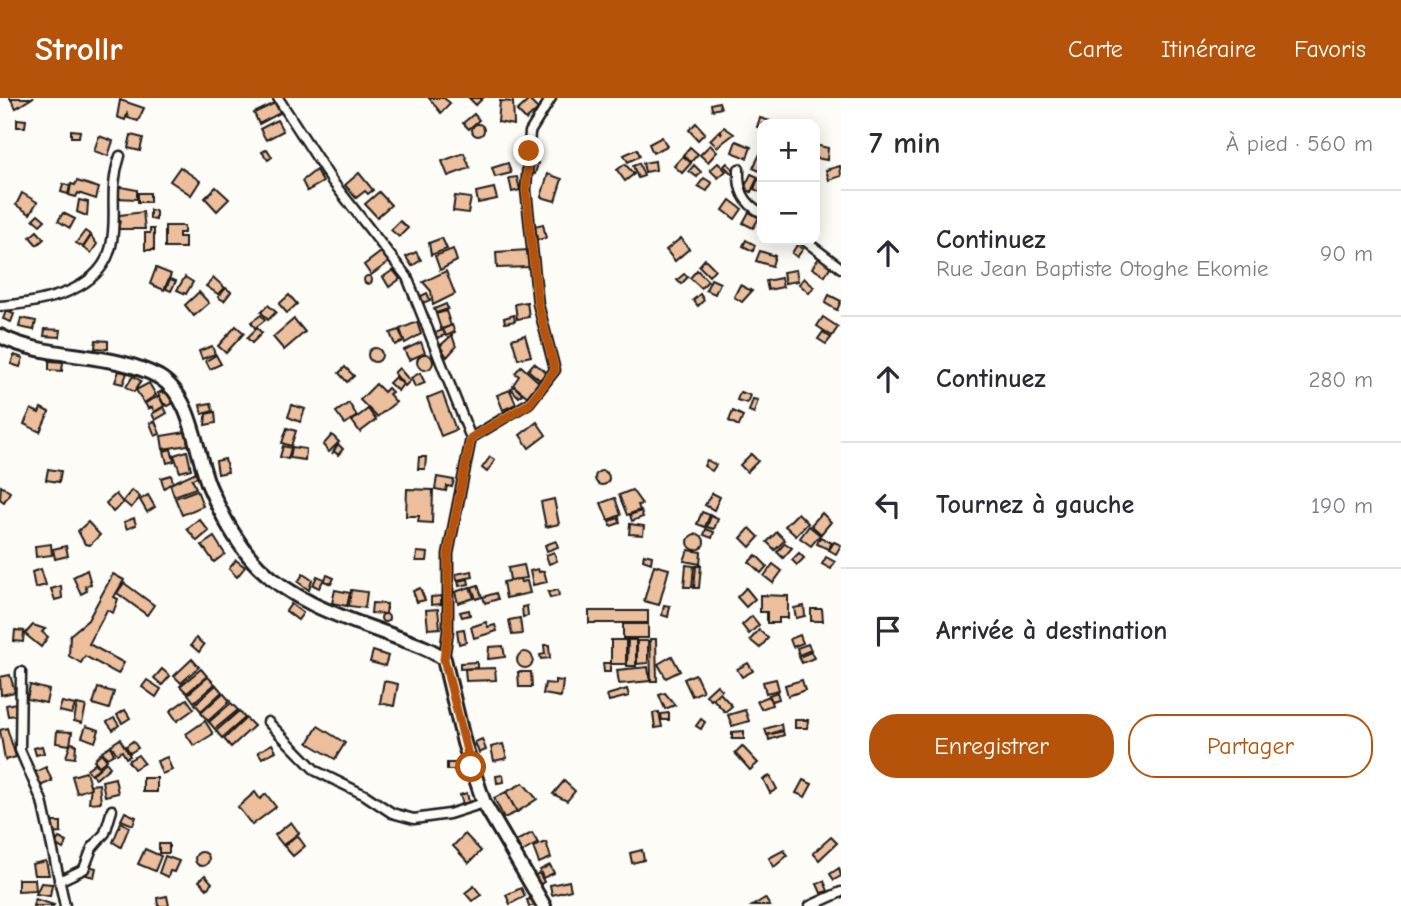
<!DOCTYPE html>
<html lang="fr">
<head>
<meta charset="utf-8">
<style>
	:root { --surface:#fff; --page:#f7f7f7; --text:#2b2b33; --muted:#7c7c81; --line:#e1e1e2; --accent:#b45309 }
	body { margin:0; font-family:"Comic Neue",sans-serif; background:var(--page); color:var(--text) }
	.controls { position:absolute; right:21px; top:21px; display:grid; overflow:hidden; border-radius:14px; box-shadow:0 4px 18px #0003 }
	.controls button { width:63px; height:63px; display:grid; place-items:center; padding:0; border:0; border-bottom:2px solid var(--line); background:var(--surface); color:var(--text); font:35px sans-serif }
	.stop { position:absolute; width:21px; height:21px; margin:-16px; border:5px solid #b45309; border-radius:50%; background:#fff }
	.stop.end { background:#b45309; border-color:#fff; box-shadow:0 2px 7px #0008 }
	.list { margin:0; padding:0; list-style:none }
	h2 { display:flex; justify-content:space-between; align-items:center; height:91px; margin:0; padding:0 28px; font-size:30px }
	h2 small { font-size:23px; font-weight:400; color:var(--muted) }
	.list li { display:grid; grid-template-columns:46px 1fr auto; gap:21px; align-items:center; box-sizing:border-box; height:126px; padding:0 28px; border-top:2px solid var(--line) }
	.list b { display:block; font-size:26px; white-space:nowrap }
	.list p { margin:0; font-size:23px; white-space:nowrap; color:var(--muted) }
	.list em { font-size:23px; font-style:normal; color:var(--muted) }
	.actions { display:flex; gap:14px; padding:21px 28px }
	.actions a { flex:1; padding:16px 0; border:2px solid var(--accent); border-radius:28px; text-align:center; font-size:24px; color:var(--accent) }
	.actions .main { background:var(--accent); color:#fff }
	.icon { flex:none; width:38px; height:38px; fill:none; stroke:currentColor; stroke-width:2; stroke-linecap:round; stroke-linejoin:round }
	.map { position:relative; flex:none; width:841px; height:808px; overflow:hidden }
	header { display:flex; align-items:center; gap:42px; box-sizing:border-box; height:98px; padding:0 35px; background:var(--accent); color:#fff }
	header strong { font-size:33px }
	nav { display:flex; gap:38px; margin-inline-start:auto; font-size:24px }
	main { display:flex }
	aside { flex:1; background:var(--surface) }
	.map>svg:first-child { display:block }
	.building { fill:#ecbe9c; stroke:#1c1c1c; stroke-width:2 }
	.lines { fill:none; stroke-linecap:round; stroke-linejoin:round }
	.street-casing { stroke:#1c1c1c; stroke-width:13 }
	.secondary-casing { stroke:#1c1c1c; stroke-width:18 }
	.street { stroke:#fdfcf7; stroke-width:8 }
	.secondary { stroke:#fdfcf7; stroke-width:12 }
	.route { stroke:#b45309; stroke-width:9 }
</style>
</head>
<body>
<header>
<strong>Strollr</strong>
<nav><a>Carte</a><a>Itinéraire</a><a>Favoris</a></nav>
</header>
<main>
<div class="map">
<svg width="841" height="808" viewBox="0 0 841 808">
	<rect width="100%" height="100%" fill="#fdfcf7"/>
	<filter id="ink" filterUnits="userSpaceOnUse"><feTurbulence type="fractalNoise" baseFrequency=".0143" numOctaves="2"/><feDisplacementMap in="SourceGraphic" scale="14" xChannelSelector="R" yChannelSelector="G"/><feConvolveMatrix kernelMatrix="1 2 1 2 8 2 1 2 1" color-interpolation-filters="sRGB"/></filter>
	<g filter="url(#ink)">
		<g class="building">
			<path d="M10,0H32L16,10Z"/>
			<path d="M429,0H444L450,5L441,15Z"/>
			<path d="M469,0H483L476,7Z"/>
			<path d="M120,2L144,10L138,23L128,20L127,16L125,22L117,19Z"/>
			<path d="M529,2L538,11L526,22L517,13Z"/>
			<path d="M500,3L513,4L514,27L498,24Z"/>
			<path d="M719,4L721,10L712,12L711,6Z"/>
			<path d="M275,5L280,15L259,26L254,15Z"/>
			<path d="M474,16L479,22L469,31L463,25Z"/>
			<path d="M760,20L770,23L769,26H762V31L757,29Z"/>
			<path d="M17,21L26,22L25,29H17Z"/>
			<path d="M277,22L283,33L266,42L260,31Z"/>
			<path d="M696,25L705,35L698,42L689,32Z"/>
			<circle cx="478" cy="32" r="6"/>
			<path d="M724,29L734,36L717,49L710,42L719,33L722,36L721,33Z"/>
			<path d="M71,32L80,33L79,39H71Z"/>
			<path d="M131,37L143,40L140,53L128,50Z"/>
			<path d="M99,38L113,43L108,58L94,53Z"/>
			<path d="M662,39L667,48L653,55L649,46Z"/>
			<path d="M736,43L751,49L747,60L732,54Z"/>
			<path d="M710,47L717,54L708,64L700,57Z"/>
			<path d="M815,47L828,50L827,62L815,60Z"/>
			<path d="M690,49L698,56L691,64L683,57Z"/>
			<path d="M267,51L272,59L268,62L262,54Z"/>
			<path d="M637,51L640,58L628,64L624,57Z"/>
			<path d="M464,55L470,70L448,78L442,63Z"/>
			<path d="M760,56L762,57V74L753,70Z"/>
			<path d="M683,58L691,65L682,75L674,68Z"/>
			<path d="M533,63L538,65L535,76L529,74Z"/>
			<path d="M655,63L656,72L645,74L643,65Z"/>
			<path d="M508,65L511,75L495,79L492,70Z"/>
			<path d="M639,65L644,78L638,80L633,68Z"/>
			<path d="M718,65L726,73L718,80L710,72Z"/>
			<path d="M727,65L735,73L732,76L724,68Z"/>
			<path d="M625,66L634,76L625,83L617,72Z"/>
			<path d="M694,67L701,74L697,79L689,73Z"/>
			<path d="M840,68L841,78L829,82L826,72Z"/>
			<path d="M180,69L200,83L191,97L170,83Z"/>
			<path d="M316,72L323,84L307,93L302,83Z"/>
			<path d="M359,75L373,92L368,96L365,93L356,100L345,87Z"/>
			<path d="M548,76L562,81L555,103L541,99Z"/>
			<path d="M751,76L758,79L751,94L744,90Z"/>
			<path d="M517,79L520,92L512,94L509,80Z"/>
			<path d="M704,80L712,85L707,93L698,88Z"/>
			<path d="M758,81L762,83V95L754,91Z"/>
			<path d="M77,83L99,90L96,101L78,95L76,99L69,97L71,86L75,87Z"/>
			<path d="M63,86L70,88L68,96L61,94Z"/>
			<path d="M116,88L137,92V101L116,100Z"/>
			<path d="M216,89L229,101L217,113L205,100Z"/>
			<path d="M494,90L497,101L478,105L476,94Z"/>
			<path d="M379,94L391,107L377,119L365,106Z"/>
			<path d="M22,95L37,104L30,116L16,107Z"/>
			<rect x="138" y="95" width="12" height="9"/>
			<path d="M455,98L471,100L468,115L453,113Z"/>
			<path d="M79,102L88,104L87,118L77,114Z"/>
			<path d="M730,102L742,111L735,121L723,112Z"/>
			<path d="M150,112L156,113V122L150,121Z"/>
			<path d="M143,114L145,131H118L120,123H117V119L120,117Z"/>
			<path d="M749,114L759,120L753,130L743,125Z"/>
			<path d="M63,115L75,121L70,130L58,123Z"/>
			<path d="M38,116L45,122L40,127L33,121Z"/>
			<path d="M400,123L408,130L399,139L391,132Z"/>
			<path d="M543,126L546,140L537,142L535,128Z"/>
			<path d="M165,128H184V135H179V139H185V150H165Z"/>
			<path d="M150,131H154V152H145V135H150Z"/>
			<path d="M37,133L44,141L37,147L30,139Z"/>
			<path d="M85,133L91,137L83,149L76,145Z"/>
			<path d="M91,138L97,146L91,155L83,150Z"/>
			<path d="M442,140L447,151L431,157L429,145Z"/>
			<path d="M681,140L689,151L675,163L666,152Z"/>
			<path d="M746,142L755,147L753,153L743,148Z"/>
			<path d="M797,147L803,151L797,159L792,155Z"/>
			<path d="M453,151L457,163L440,172L435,158Z"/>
			<path d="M528,152L529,169L497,170L496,154Z"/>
			<path d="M760,153L775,158L772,168L756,163Z"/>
			<path d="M381,154L389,164L371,177L364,167Z"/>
			<path d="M416,154L421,162L412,168L406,159Z"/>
			<path d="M819,160L831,167L825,178L812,170Z"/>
			<path d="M705,161L715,171L709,178L699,168Z"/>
			<path d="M156,170L171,176L164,192L150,186Z"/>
			<path d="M393,172L400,181L389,189L383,179Z"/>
			<path d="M697,172L708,183L701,190L690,180Z"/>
			<path d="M796,172L798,183L785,185L783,174Z"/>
			<path d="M446,173L455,196L433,207L431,193L423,184Z"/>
			<path d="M684,176L688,179L681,186L677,182Z"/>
			<circle cx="368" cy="182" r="4"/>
			<path d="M185,179L193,184L186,196L177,192Z"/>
			<path d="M214,180L225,190L218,196L206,188Z"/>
			<path d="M781,180L783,189L768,192L766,183Z"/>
			<path d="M804,180L814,189L809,195L799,186Z"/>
			<path d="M170,181L176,183L171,193L166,191Z"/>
			<path d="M711,181L720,185L715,196L706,192Z"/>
			<path d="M740,187L752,193L742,204L734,199Z"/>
			<path d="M226,190L231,194L224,203L218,199Z"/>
			<path d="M199,194L209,205L194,218L185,207Z"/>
			<path d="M427,195L430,202L423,205L421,198Z"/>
			<path d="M700,196L704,202L698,208L693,202Z"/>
			<path d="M289,197L297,206L287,215L279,206Z"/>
			<path d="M829,197L841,203L837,212L825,205Z"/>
			<path d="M527,204L529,219L517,221L515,206Z"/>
			<path d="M446,206L448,211L436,215L434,211Z"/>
			<path d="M268,207L276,214L268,222L261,214Z"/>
			<path d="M6,213L14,216L11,224L3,221Z"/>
			<path d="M446,213L451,228L441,231L436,216Z"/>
			<path d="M261,217L265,222L255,230L251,224Z"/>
			<path d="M514,217L515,223L505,225L504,220Z"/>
			<path d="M823,219L838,229L832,238L817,228Z"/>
			<path d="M21,220L36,223L34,232L19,229Z"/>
			<path d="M294,221L305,234L284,252L273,239Z"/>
			<path d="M417,224L421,236L405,245L400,231Z"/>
			<path d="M452,227L455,234L446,238L443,231Z"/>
			<path d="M236,228L244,235L226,255L218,248Z"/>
			<path d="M257,230L262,235L252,245L247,240Z"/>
			<path d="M45,231L61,232L60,239L44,238Z"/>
			<path d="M399,232L404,243L395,247L390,235Z"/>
			<path d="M443,232L445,237L437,240L435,235Z"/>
			<path d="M823,234L831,240L826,246L818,241Z"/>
			<path d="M452,237L456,249L447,259L440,248Z"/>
			<path d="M525,237L531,258L518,261L512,241Z"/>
			<path d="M96,242L108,243V251L95,250Z"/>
			<path d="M421,244L425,255L409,262L404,252Z"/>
			<path d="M212,248L215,256L202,261L199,253Z"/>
			<circle cx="375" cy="257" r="7"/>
			<circle cx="425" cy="264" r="8"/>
			<path d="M14,257L23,260L20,269L11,266Z"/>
			<path d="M216,257L221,266L210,271L206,263Z"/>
			<path d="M49,263L63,264L62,273L49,272Z"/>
			<path d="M534,265L546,274L540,282L528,272Z"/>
			<path d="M521,268L540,285L528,299L513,287L519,278L515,275Z"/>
			<path d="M345,269L354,278L347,284L339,275Z"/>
			<path d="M399,270L410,283L405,288L394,275Z"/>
			<path d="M119,273L127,275L123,286L115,284Z"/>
			<path d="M420,275L425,285L415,289L411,280Z"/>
			<path d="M133,278L141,283L134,294L126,289Z"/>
			<path d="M395,279L403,286L398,293L389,285Z"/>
			<path d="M149,285L156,297L144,305L136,292Z"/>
			<path d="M376,286L384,294L388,290L392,294L389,296L396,304L377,319L360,302Z"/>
			<path d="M514,288L522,296L519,299L511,291Z"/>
			<path d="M510,292L516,306L503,312L497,297Z"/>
			<path d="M162,293L163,295L167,293L173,305L168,308L163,305L158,295Z"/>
			<path d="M442,294L456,332L441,338L427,300Z"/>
			<path d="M740,294L750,297L747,305L737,302Z"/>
			<path d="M159,298L164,308L154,314L152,309L148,311L145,305Z"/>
			<path d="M753,301L758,302L754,315L749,313Z"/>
			<path d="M211,305L213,313L202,316L200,307Z"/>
			<path d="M349,305L357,318L345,326L336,314Z"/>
			<path d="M292,307L305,311L300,324L288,319Z"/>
			<path d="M164,309L167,315L155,322L152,316Z"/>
			<path d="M41,310L49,314L40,334L24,326L31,311L39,315Z"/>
			<path d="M368,311L376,322L360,334L352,323Z"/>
			<path d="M733,313L743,318L739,328L729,323Z"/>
			<path d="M215,314L216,325L205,327L206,316Z"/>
			<path d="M155,323L160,336L155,338L150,325Z"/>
			<path d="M537,324L546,337L529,350L520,337Z"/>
			<path d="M287,330L296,333L291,348L282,345Z"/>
			<path d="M186,334L188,347L163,351L161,338Z"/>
			<path d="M332,337L339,344L329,354L323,347Z"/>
			<path d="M338,346L343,351L338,357L334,353L332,356Z"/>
			<path d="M283,348L291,350L288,361L280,359Z"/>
			<path d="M292,349L306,351L305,362L290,360Z"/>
			<path d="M171,351L174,363L167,365L164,353Z"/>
			<path d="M187,353L191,371L180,374L174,357Z"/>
			<path d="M751,356L758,363L747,374L740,367Z"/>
			<path d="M419,359H426L425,371H418Z"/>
			<path d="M490,359L495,362L487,374L482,370Z"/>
			<path d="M225,361L228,374L218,376L216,363Z"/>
			<path d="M707,362L716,367L712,373L704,368Z"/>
			<path d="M48,371L61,373L59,384L46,382Z"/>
			<circle cx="602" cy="380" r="7"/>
			<path d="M196,374L198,379L192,381L196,390L174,398L170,386Z"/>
			<path d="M171,377L173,384L164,390L161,380Z"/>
			<path d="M437,379L454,382L452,389L447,388L446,393L435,391Z"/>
			<path d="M1,388L10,394L4,404L0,401Z"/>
			<path d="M407,391L433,392L432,425L418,424L419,418H406Z"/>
			<path d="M132,392L140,399L131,410L123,403Z"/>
			<path d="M197,392L203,408L182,417L175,400Z"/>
			<path d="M632,392L642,406L638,407L640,412L627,417L619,397Z"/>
			<path d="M712,395L720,399L714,412L705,407Z"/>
			<path d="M116,396L123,405L113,414L106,405Z"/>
			<path d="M148,397L155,409L147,414L140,402Z"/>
			<path d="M615,400L621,417L608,422L601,405Z"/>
			<path d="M554,401L559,426L546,429L541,404Z"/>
			<path d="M641,413L643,419L632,423L630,417Z"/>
			<path d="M702,414L710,417L705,429L697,426Z"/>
			<path d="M798,415L808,425L796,438L785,428Z"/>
			<path d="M822,415L831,424L821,436L811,427Z"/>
			<path d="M711,418L718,421L714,431L707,429Z"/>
			<path d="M134,420L136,427L127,431L124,424Z"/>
			<path d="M619,420L620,425L611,428L609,423Z"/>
			<path d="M199,421L209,433L197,443L187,431Z"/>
			<path d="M88,424L100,437L90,447L85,446L78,433Z"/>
			<path d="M630,426L644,428L643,437L629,436Z"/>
			<path d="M809,428L820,437L811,448L800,440Z"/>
			<path d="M750,430L759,439L750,449L741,440Z"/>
			<path d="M706,431L714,434L712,440L704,437Z"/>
			<path d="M777,434L785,442L775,452L767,444Z"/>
			<circle cx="696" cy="444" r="8"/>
			<path d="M214,439L225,456L214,464L202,447Z"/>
			<path d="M820,439L832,445L828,451L817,446Z"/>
			<path d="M556,443L558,449L547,453L545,447Z"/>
			<path d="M834,444L841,447L836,456L829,452Z"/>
			<path d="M785,445L792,450L783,460L777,454Z"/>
			<path d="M51,446L52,457L36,459L35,448Z"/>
			<path d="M66,448L68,458L55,461L53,451Z"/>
			<path d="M688,452L701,454L700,466L684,463Z"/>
			<path d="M417,454L428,455L427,463H416Z"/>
			<path d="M554,454L557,463L549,466L546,457Z"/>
			<path d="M799,455L804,460L797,467L792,462Z"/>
			<path d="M644,456L652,458L651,465L643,462Z"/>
			<path d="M756,457L767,468L761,475L749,464Z"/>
			<path d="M826,459L835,464L831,471L822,466Z"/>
			<path d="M236,462L245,469L237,479L229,471Z"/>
			<path d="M773,466L782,473L773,485L764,478Z"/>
			<path d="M524,467L527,480L510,482L508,470Z"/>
			<path d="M654,467L669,471L659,507L644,503Z"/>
			<path d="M686,467L694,468L692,489H684Z"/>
			<path d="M696,468H701L699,490H694Z"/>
			<path d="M41,471L46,487L35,490L32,474Z"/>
			<path d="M538,471L539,474L544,473L547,484L533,487L530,473Z"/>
			<path d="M87,472L91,486L85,488L87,493L81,496L73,479Z"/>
			<path d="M472,473L473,479L457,482L456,476Z"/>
			<path d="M113,476L124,482L114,499L118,501L113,515L107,512L89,546L124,565L118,576L85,558L81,565L69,558L70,537L88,522Z"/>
			<path d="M303,476L312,482L309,492L298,484Z"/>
			<path d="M327,477L334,480L331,486L324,483Z"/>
			<path d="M317,478L324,481L319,490L313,487Z"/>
			<path d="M468,481L469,486L459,488L458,483Z"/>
			<path d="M520,481L521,484L527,483L530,495L506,500L503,484Z"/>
			<path d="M124,485L154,507L147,517L117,495Z"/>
			<path d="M478,487L482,499L476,501L472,489Z"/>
			<path d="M61,488L62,500L55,502L51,491Z"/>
			<path d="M470,489L474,500L458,505L455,494Z"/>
			<path d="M420,490L425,502L417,504L413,493Z"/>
			<path d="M746,490L755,501L746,509L737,499Z"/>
			<path d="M335,492L350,495L347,508L332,505Z"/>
			<path d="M351,492L367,494L365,510L349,508Z"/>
			<path d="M558,492L559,498L550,500L548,494Z"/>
			<path d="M496,495L498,501L485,505L483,499Z"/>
			<path d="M760,497L788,498V520H779V525H767V514H760Z"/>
			<path d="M441,498V506L431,507V499Z"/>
			<path d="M372,505L387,506L386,516L371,515Z"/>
			<path d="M291,506L303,515L298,522L286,513Z"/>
			<path d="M664,507L670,508L668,519L662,517Z"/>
			<path d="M527,508L528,518L523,519L522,509Z"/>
			<path d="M804,508L805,518L796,520L794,510Z"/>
			<path d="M438,511L440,530L428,531L426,512Z"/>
			<path d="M811,511H822L823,523H811Z"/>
			<path d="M469,512L470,517L462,519L460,514Z"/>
			<rect x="589" y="513" width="59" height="12"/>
			<circle cx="385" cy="520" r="4"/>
			<path d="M752,518L759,527L749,536L742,527Z"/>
			<path d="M520,520L522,536L512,537L509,522Z"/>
			<path d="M486,524L488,529L495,527L497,533L474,540L471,529Z"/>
			<rect x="623" y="526" width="25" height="14"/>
			<path d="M33,527L45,531L42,534L48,539L41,549L25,536Z"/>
			<path d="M464,531L466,544L459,546L457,532Z"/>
			<path d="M15,532L24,533L23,544L14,543Z"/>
			<path d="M759,532L768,540L760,550L750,542Z"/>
			<path d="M800,537L803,545L793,549L790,541Z"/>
			<path d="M196,540L204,547L199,554L191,547Z"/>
			<path d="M650,541H656L657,583H651Z"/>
			<rect x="611" y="542" width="15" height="24"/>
			<path d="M628,542H636V568H627Z"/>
			<path d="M637,543H648V565L637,566Z"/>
			<path d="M808,546L811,552L799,557L797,550Z"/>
			<path d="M544,547H549L550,560L541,561L540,557L545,556Z"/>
			<path d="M503,548L505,559L488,561L489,549Z"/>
			<path d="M373,553L388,558L385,568L370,564Z"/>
			<circle cx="525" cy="562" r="8"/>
			<path d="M811,554L814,560L802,565L799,559Z"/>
			<path d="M672,558L680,573L666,580L658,566Z"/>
			<path d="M192,561L199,569L181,585L174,578Z"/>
			<path d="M477,564V570L460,571V565Z"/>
			<path d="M603,565H610V574H604Z"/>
			<path d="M748,565L753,573L742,579L737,571Z"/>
			<path d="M648,569L650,583L619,586L617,572Z"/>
			<path d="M495,570L496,582L466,583L465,571Z"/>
			<path d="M162,571L170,578L162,587L154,580Z"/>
			<path d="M201,571L207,578L187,595L180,588Z"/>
			<path d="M518,574H531L532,589H519Z"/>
			<path d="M695,576L703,593L692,598L684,581Z"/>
			<path d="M10,577L15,594L1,597L0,579Z"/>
			<path d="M208,579L215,586L194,604L188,596Z"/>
			<path d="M776,581L779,592L766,595L763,584Z"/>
			<path d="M147,582L161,591L156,599L142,589Z"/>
			<path d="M555,582L563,583L561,599L543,596L545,585L555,586Z"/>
			<path d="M802,582L805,592L788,598L785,587Z"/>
			<path d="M384,583L398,586L394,608L380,605Z"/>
			<path d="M30,587L49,592L46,605L27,601Z"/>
			<path d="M216,587L222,594L201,613L195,606Z"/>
			<path d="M717,587L722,592L711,602L706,597Z"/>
			<path d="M98,590L114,594L109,611L93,606Z"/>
			<path d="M627,591L629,598L609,603L607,597Z"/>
			<path d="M777,594L779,601L772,603L769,597Z"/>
			<path d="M223,595L230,603L208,623L201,615Z"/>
			<path d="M665,595L675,607L665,611L659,597Z"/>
			<path d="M720,595L732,608L725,614L713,601Z"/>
			<path d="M769,598L772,607L761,611L757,603Z"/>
			<path d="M187,601L194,611L177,623L170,613Z"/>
			<path d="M62,604L75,607L72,616L59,613Z"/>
			<path d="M16,605L18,617L8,618L6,607Z"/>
			<path d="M231,605L238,612L215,631L209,624Z"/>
			<path d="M77,606L86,608L82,625L74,623Z"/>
			<path d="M125,612L130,620L122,625L117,617Z"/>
			<path d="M745,612L749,623L732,628L728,617Z"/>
			<path d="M239,613L245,620L222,640L216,633Z"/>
			<path d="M659,614L662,629L655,630L653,615Z"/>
			<path d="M669,615V622H662L661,616Z"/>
			<path d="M114,620L119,627L113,632L107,624Z"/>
			<path d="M246,620L254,628L231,649L224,641Z"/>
			<path d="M701,621L705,624L701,631L696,628Z"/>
			<path d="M795,622H808L807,630H795Z"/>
			<path d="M205,623L213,636L194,648L186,636Z"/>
			<path d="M781,626L782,632L767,637L765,631Z"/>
			<path d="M86,628L99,632L95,644L82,639Z"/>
			<path d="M318,628L345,645L335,661L308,645Z"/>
			<path d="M7,630L16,659L5,662L0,632Z"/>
			<path d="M57,633L72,634L70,647L56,645Z"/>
			<path d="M744,633V641H732V634Z"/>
			<path d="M783,633L784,637L769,642L768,637Z"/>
			<path d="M120,641L130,658L126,660L122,653L117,656L111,647Z"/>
			<path d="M482,641L486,652L479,655L475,644Z"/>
			<path d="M133,643L138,650L130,655L126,648Z"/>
			<path d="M71,645L76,646L75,660L66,659Z"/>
			<path d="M272,646L276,653L262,660L258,654Z"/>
			<path d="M503,646L507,660L494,663L491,649Z"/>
			<path d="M42,648L44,655L36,657L34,650Z"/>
			<path d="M110,648L114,656L107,660L102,653Z"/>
			<path d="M742,648L758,665L750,672L735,655Z"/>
			<path d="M101,655L107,662L99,668L94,662Z"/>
			<path d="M138,657L144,665L134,671L128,663Z"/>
			<path d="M167,659L172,672L162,676L157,663Z"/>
			<path d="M106,664L110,669L96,681L92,677Z"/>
			<path d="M95,665L99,670L91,676L87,671Z"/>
			<rect x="447" y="665" width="12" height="7"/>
			<path d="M46,669L52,683L40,688L35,674Z"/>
			<path d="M86,674L91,690L77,695L72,678Z"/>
			<path d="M503,677L504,684L497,685L496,678Z"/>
			<path d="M770,678L777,691L770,695L763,681Z"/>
			<path d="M115,680L118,695L105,698L102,683Z"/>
			<rect x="143" y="680" width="14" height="14"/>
			<path d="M803,682L812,686L805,699L796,695Z"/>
			<path d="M564,683L575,693L567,703L553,696Z"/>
			<path d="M523,685L537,701L517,714L506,694Z"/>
			<path d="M99,686L101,704L89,705L91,687Z"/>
			<path d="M255,694L260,701L266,696L276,709L252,727L238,709Z"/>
			<path d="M506,694L517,714L504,720L494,700Z"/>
			<path d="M467,695L469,704L463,706L460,697Z"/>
			<path d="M125,714L136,719L133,727L121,722Z"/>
			<path d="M50,724H61V735L50,736Z"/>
			<path d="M121,724L129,729L121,749L113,744Z"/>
			<path d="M291,724L299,735L283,747L275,737Z"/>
			<path d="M532,735L538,745L522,754L516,743Z"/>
			<path d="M465,736L481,753L469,765L453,748Z"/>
			<path d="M297,737L305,748L293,758L284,748Z"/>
			<path d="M831,739L837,745L819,762L813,755Z"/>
			<path d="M59,740L67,744L63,751L55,746Z"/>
			<path d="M546,744L551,760L539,765L533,749Z"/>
			<rect x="159" y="746" width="10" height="9"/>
			<path d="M145,751L161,758L155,773L138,766Z"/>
			<path d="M642,752L644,762L632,765L630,755Z"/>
			<path d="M784,752L787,758L774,769L769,760Z"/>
			<circle cx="202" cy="761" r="7"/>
			<path d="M165,758L179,763L174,774L170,773L168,779L159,775Z"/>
			<path d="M46,763L49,777H34L32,766Z"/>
			<path d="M550,767L554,775L543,780L540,772Z"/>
			<path d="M88,768L96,770L94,779L86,777Z"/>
			<path d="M839,770L841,778L834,782L830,776Z"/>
			<path d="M539,775L544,784L539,787L534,778Z"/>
			<path d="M205,777L212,785L207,791L199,783Z"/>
			<path d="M18,781H35L36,792L18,793Z"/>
			<path d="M569,783L571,792L552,797L550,787Z"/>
			<path d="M824,783L828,793L821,795L817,786Z"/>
			<path d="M41,785L52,786L50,798L36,796Z"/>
			<path d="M474,788L481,797L472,803L465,795Z"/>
			<path d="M521,790L525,798L510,806L506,797Z"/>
			<path d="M167,798L169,808H158L157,800Z"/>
			<path d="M534,800L537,808H529L527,802Z"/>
			<path d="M765,800L770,808H752Z"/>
			<path d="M35,801L54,807L53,808H33Z"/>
		</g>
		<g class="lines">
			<defs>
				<g id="street">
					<path d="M278,0L332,83L407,179L471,340L448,456V533L444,561"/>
					<path d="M739,71C738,91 743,105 762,115"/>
					<path d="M804,142L841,170"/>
					<path d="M0,208C39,205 100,195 111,148C118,117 108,93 120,58"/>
					<path d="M471,340L529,305L555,272L538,206L526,92L530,34L551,0"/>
					<path d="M21,574L20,652L42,703L65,808"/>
					<path d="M268,624L316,673L365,697L392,715L414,721L449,716L484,705"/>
					<path d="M59,783L84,771L92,750L105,735L112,712"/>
					<path d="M810,808L841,794"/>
				</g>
				<path id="secondary" d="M0,238C49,263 110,252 159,279C193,299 195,354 209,388C221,416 237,447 259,469C296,506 348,521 396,539C412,545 430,550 444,561L464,645L484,705L544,808"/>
			</defs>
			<use href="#street" class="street-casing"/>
			<use href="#secondary" class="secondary-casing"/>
			<use href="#street" class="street"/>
			<use href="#secondary" class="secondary"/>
		</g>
	</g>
	<g class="lines" filter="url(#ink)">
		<path class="route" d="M471,669L444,561L448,533V456L471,340L529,306L555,272L538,206L526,92L529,53"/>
	</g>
</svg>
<div class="controls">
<button>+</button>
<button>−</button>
</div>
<div class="stop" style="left:471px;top:669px"></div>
<div class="stop end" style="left:529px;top:53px"></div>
</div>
<aside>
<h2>7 min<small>À pied · 560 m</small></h2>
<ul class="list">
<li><svg class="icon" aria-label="ahead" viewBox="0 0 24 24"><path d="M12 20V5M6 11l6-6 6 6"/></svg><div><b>Continuez</b><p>Rue Jean Baptiste Otoghe Ekomie</p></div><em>90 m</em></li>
<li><svg class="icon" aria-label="ahead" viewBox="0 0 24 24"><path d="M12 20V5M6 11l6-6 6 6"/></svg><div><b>Continuez</b></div><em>280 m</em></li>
<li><svg class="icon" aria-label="left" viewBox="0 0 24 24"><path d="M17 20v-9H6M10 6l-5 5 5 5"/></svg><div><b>Tournez à gauche</b></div><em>190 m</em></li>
<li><svg class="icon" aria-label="arrive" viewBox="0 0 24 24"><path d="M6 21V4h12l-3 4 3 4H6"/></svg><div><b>Arrivée à destination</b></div></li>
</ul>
<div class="actions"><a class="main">Enregistrer</a><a>Partager</a></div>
</aside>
</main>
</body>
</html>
